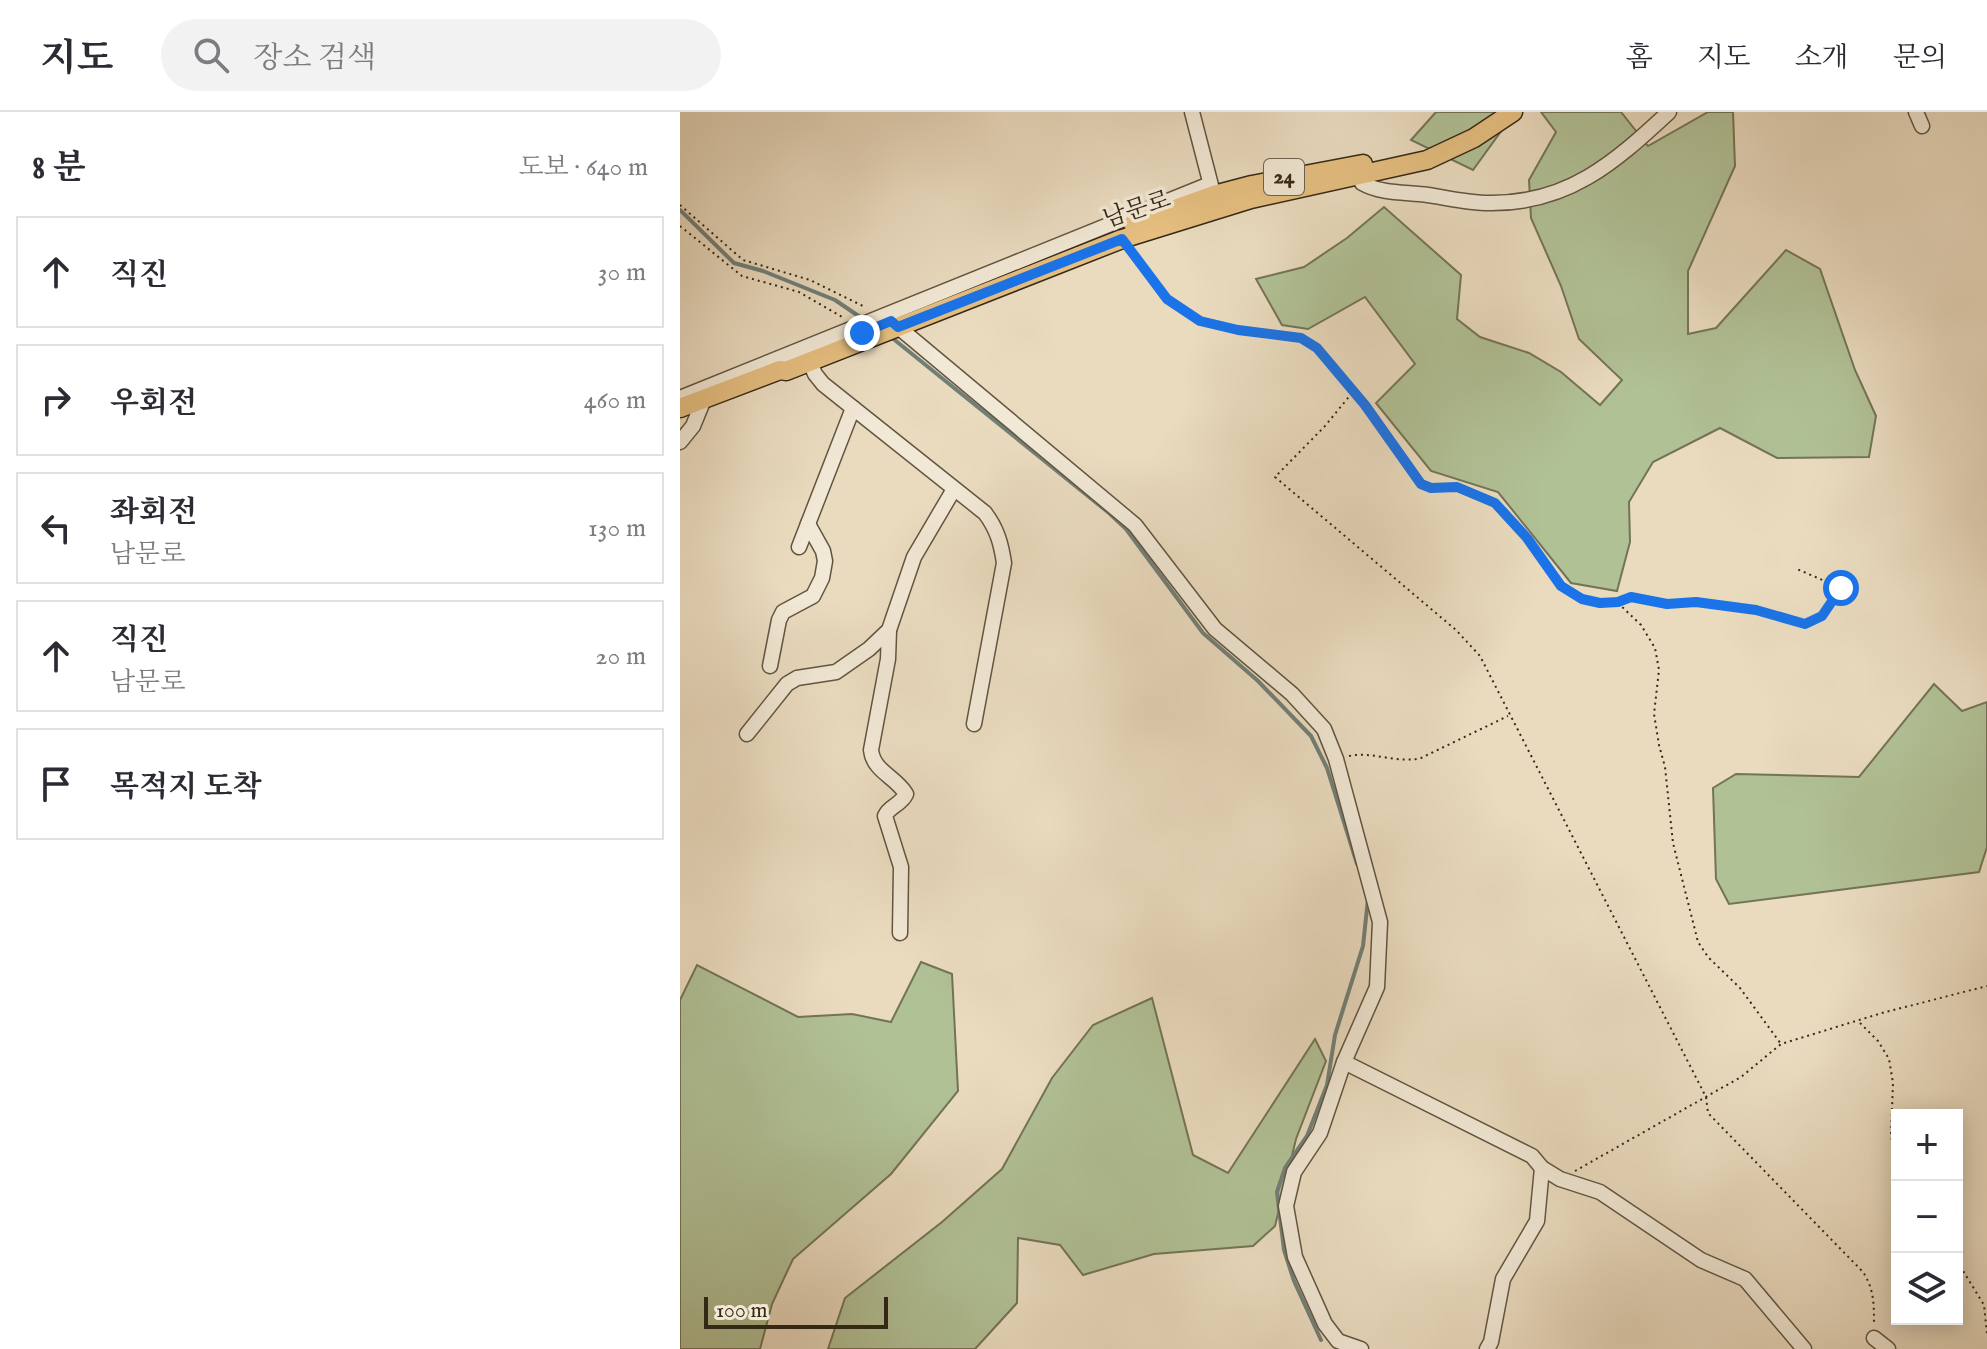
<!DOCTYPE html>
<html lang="ko">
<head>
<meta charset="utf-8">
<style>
	:root { --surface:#fff; --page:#f2f2f3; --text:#2b2b33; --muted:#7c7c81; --line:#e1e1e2 }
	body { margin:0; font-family:"IM FELL English","Noto Serif KR",serif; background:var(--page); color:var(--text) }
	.controls { position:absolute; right:24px; bottom:24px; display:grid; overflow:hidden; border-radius:0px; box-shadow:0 4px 20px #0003 }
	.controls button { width:72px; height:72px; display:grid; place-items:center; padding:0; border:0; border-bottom:2px solid var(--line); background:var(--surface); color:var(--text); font:40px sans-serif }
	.scale { position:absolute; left:24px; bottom:20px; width:184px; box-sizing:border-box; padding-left:8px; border:4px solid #352815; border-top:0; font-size:22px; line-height:28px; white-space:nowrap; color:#352815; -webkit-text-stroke:6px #f1e8d5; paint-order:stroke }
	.stop { position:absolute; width:24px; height:24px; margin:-18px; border:6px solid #1a73e8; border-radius:50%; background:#fff }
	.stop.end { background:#1a73e8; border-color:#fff; box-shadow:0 2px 8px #0008 }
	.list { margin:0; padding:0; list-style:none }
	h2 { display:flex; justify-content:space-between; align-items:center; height:104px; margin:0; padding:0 32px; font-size:34px }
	h2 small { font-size:26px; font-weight:400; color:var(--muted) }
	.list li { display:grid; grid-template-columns:52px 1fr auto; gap:24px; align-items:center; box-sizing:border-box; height:112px; margin:0 16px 16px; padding:0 16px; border:2px solid var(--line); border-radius:0px }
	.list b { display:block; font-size:30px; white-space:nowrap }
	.list p { margin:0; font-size:26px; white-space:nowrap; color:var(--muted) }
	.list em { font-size:26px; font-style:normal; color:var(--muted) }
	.icon { flex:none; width:44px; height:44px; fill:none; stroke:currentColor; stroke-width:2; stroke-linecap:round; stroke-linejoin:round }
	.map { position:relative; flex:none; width:1307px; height:1237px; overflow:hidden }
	header { display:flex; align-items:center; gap:48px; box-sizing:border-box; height:112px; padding:0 40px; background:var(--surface); border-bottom:2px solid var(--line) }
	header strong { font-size:38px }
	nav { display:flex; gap:44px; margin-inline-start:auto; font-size:28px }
	.search { width:560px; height:72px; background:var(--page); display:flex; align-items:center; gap:20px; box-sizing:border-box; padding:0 28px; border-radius:44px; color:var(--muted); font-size:30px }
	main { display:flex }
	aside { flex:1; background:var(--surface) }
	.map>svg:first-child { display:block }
	.green { fill:#b1c196; stroke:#737456; stroke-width:2 }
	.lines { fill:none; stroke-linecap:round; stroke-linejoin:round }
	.stream { stroke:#727f77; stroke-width:4 }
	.minor-casing { stroke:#625540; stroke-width:17 }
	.major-casing { stroke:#352815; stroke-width:21 }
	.path { stroke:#352815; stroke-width:2; stroke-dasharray:2 4; stroke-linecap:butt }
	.minor { stroke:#f1e8d5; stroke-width:14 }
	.major { stroke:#e5be80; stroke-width:18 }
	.route { stroke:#1a73e8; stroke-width:10 }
	.labels { text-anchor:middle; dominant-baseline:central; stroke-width:7; stroke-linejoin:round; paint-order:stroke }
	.shield { fill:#f1e8d5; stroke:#6d624f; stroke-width:2 }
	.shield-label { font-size:22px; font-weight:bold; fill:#352815 }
	.street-label { font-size:24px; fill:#352815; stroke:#f1e8d5 }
</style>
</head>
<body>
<header>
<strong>지도</strong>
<div class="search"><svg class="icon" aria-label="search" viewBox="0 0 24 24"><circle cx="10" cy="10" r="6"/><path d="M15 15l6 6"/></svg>장소 검색</div>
<nav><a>홈</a><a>지도</a><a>소개</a><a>문의</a></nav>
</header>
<main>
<aside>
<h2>8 분<small>도보 · 640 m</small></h2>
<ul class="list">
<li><svg class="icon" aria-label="ahead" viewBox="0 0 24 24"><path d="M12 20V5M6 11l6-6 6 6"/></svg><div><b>직진</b></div><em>30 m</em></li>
<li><svg class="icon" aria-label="right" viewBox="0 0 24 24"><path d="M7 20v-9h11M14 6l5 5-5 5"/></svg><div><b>우회전</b></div><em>460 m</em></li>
<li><svg class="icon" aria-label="left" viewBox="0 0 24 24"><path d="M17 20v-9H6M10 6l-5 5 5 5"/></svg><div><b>좌회전</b><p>남문로</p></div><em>130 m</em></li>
<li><svg class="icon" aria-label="ahead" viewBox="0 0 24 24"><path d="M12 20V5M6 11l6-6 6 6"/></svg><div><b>직진</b><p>남문로</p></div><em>20 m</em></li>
<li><svg class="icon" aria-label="arrive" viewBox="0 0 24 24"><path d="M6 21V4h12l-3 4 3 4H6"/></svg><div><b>목적지 도착</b></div></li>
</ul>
</aside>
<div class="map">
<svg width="1307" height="1237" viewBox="0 0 1307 1237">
	<rect width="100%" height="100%" fill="#eadbbf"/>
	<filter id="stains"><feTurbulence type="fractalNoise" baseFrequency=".0025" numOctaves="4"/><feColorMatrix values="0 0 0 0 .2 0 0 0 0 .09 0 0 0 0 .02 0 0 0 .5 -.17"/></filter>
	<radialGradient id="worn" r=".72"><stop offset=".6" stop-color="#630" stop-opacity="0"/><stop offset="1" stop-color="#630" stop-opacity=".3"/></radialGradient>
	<g class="green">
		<path d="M756,0H835L793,58L731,28Z"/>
		<path d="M861,0H941L968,34L1028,0H1053L1055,54L1008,159V222L1036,216L1106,138L1140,157L1175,258L1196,304L1189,345L1097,346L1040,316L973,350L949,390L950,430L937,479L891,471L818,380L751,359L696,291L735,252L685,185L628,217L602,213L576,167L624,155L667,126L704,95L781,163L777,207L800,225L849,241L881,260L920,293L942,268L899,227L881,174L851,106L849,68L876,20Z"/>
		<path d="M1254,572L1282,599L1307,590V735L1299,760L1049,792L1036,767L1033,676L1056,662L1179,665Z"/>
		<path d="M241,850L272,862L278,979L211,1062L113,1147L92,1192L80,1237H0V888L17,853L118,905L172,902L211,910Z"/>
		<path d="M472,886L513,1043L548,1061L635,927L646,949L616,1027L595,1114L573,1134L474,1142L403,1163L380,1133L338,1126L337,1191L295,1237H148L165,1186L262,1110L322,1057L372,966L413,913Z"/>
	</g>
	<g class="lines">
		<g class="stream">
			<path d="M0,98L54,151L83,159L155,188L183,207"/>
			<path d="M211,225L429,401L446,417L523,521L578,569L631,624L647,656L677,752"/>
			<path d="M641,1228L614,1169L604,1138L597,1080L605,1056L627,1024L647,973L655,923L683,834L688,787"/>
		</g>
		<defs>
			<g id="minor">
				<path d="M512,0L533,81"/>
				<path d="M1236,0L1242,14"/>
				<path d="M675,55L682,71C701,82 726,80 748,83C768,86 788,91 809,91C888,92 934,51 989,0"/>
				<path d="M211,209L455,413L535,517L612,582L644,617L656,647L700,810L697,875L664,950L852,1044L862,1056L880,1067L920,1080L1021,1148L1065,1167L1124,1237"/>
				<path d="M126,241L135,262L143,272L305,401C317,417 321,431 324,451L294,612"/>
				<path d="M0,286L530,72"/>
				<path d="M0,330L13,314L24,287"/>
				<path d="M119,435L173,296"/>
				<path d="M209,518L208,547L191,638C193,659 216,665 226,682C221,693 209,694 205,704L221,755L220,821"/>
				<path d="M90,554L99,508L103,500L133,484L142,466L145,449L143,439L128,412"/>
				<path d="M67,622L107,572L117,566L156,560L189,537L209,518L234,445L274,377"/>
				<path d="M664,950L640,1021L614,1060L606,1094L615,1145L645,1212L658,1229L681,1237"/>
				<path d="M1194,1226L1208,1237"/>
				<path d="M807,1237L811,1230L823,1167L857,1109L862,1056"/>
			</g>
			<g id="major">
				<path d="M453,112L534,83L572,73L683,52"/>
				<path d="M0,296L100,258L106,259L442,127L571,87L747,48L794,26L833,0"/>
			</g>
		</defs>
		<use href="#minor" class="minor-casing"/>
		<use href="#major" class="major-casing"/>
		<g class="path">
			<path d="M0,93L63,148L130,168L185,195"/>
			<path d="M0,114L62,164L119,180L164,206"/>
			<path d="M452,141L487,187L520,209L558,218L621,226L637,236L685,293L741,372L751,376L777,375L815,391L847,426L881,474L902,487L920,491L938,490L951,485L987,492L1016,490L1076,498L1125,512L1142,504L1161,476L1117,457"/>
			<path d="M672,281L645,314L595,365L776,518L800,544L1026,985L1028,1001L1183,1160C1194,1177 1194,1192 1194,1212"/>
			<path d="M938,491L961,513L975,536L979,558L974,602L979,633L985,655L993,731L1018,830L1028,845L1060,876L1101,932"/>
			<path d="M669,644C693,639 717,652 741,646L828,604"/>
			<path d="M1180,911L1198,929L1209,947L1213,971L1211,1025L1217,1045"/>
			<path d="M895,1059L1061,965L1101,932L1202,901L1307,874"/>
			<path d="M1277,1149L1304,1193L1307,1222"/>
		</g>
		<use href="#minor" class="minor"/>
		<use href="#major" class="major"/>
	</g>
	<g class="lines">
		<path class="route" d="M182,221L211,209L218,215L442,127L487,187L520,209L558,218L621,226L637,236L685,293L741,372L751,376L777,375L815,391L847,426L881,474L902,487L920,491L938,490L951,485L987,492L1016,490L1076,498L1125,512L1142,504L1161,476"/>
	</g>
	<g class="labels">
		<rect class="shield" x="584" y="47" width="40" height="36" rx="6"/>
		<g class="shield-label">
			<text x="604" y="65">24</text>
		</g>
		<g class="street-label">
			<text transform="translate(457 98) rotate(-18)">남문로</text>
		</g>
	</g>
	<rect width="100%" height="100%" filter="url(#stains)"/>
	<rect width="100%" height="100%" fill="url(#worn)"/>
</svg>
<div class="controls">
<button>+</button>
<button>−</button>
<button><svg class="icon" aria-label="layers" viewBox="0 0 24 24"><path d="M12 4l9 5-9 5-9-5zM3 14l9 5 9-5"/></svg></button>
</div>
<div class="scale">100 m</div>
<div class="stop" style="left:1161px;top:476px"></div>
<div class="stop end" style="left:182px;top:221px"></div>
</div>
</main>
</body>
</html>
